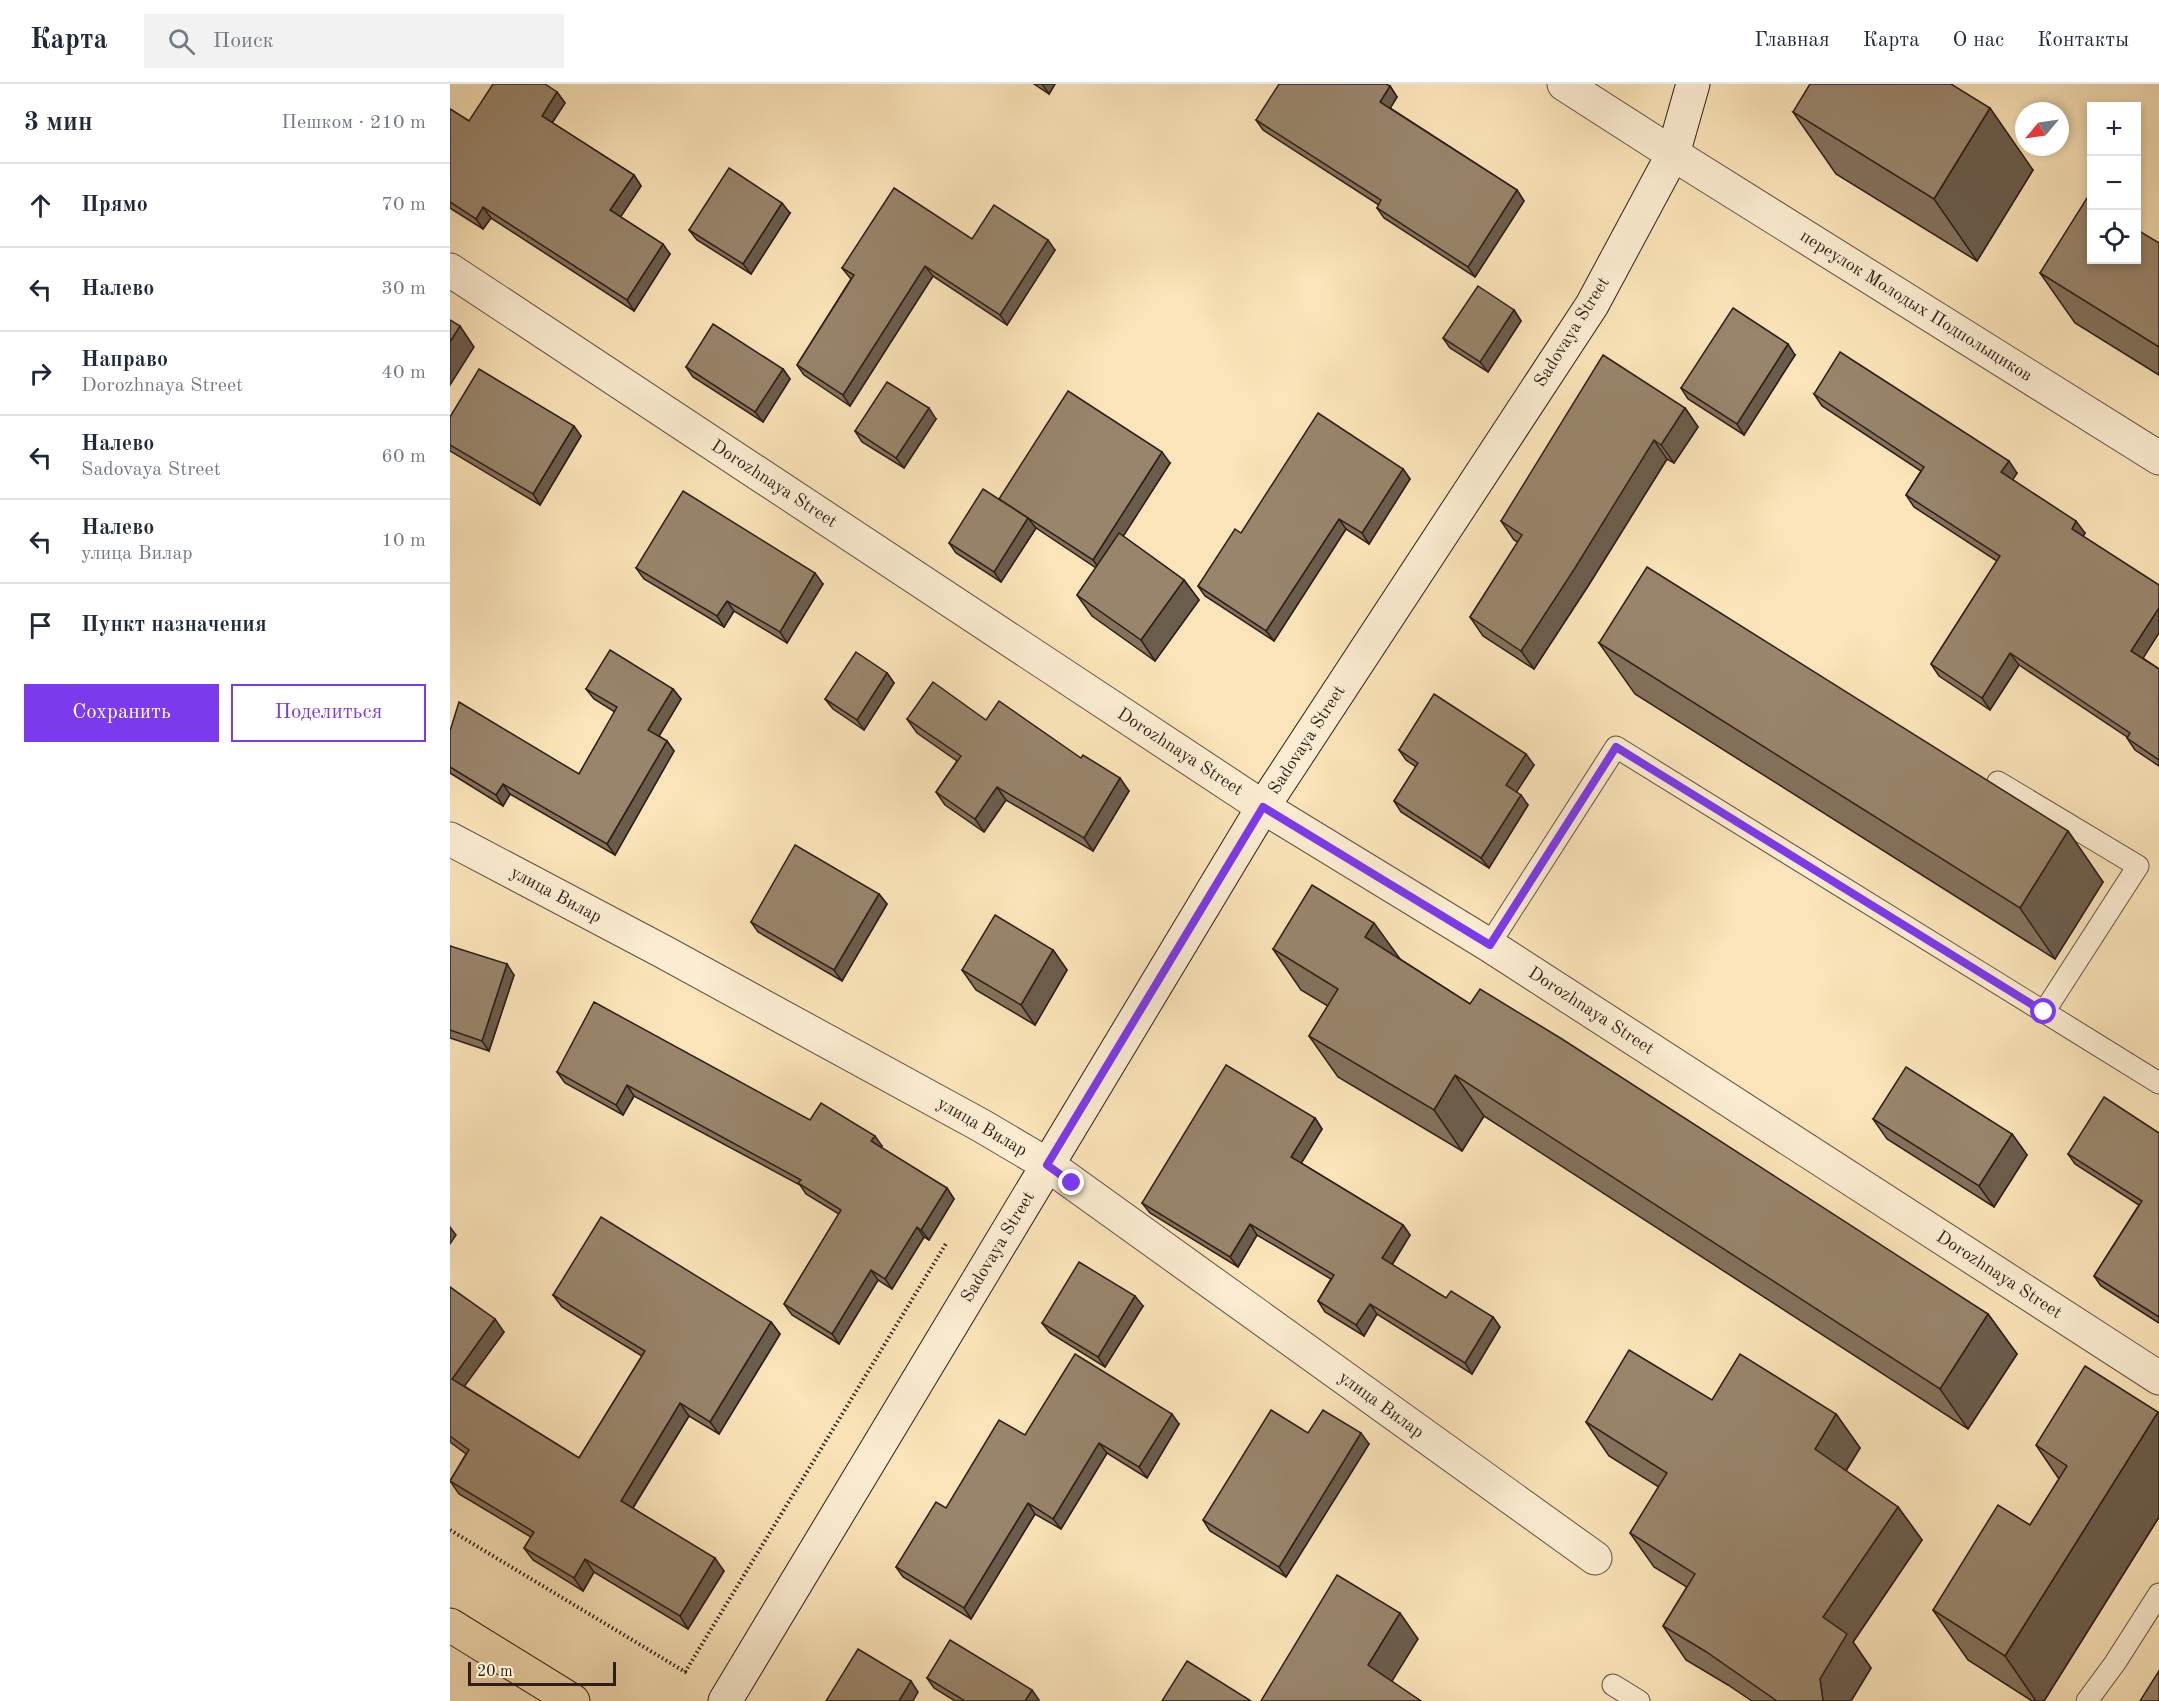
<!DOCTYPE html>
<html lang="ru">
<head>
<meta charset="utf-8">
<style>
	:root { --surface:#fff; --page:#f2f2f3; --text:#1f2937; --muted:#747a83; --line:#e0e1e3; --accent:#7c3aed }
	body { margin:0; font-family:"Old Standard TT",serif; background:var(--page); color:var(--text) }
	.controls { position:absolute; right:18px; top:18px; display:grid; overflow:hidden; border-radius:0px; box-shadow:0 3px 9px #0003 }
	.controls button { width:54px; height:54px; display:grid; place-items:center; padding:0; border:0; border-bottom:2px solid var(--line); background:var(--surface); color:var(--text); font:30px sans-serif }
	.compass { position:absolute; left:1565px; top:18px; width:54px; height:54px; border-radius:50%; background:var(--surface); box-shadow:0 3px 9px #0003; rotate:241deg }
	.scale { position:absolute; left:18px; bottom:15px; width:148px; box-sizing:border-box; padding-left:6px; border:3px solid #2e1e18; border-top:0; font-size:16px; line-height:21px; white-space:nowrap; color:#2e1e18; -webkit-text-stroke:4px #fcedd2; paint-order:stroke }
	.stop { position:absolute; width:18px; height:18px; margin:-14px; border:4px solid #7c3aed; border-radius:50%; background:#fff }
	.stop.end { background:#7c3aed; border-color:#fff; box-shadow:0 2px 6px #0008 }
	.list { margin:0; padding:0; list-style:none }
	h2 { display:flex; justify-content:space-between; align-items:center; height:78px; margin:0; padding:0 24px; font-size:26px }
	h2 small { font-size:20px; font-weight:400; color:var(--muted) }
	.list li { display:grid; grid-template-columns:39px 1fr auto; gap:18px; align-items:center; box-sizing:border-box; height:84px; padding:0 24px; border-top:2px solid var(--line) }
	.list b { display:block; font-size:22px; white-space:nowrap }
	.list p { margin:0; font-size:20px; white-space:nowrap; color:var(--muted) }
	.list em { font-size:20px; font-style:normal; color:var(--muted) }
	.actions { display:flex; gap:12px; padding:18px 24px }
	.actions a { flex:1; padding:14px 0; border:2px solid var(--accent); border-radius:0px; text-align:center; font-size:21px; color:var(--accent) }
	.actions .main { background:var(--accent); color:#fff }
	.icon { flex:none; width:33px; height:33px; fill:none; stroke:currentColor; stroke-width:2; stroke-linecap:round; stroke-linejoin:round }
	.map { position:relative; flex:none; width:1709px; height:1617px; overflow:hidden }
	header { display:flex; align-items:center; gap:36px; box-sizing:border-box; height:84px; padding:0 30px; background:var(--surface); border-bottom:2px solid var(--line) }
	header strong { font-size:28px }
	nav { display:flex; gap:33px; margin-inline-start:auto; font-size:21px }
	.search { width:420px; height:54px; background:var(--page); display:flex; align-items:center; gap:15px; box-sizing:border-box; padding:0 21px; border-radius:0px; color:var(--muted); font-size:22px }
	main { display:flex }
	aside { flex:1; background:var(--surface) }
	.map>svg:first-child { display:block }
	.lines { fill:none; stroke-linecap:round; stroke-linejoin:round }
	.lane-casing { stroke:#615040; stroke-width:23 }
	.street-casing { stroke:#615040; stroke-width:35 }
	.secondary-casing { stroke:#2e1e18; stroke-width:35 }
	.primary-casing { stroke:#2e1e18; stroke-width:35 }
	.path { stroke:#2e1e18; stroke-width:4; stroke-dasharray:1.5 3; stroke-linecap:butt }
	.lane { stroke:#fcedd2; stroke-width:21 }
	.street { stroke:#fcedd2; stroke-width:33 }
	.secondary { stroke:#fcedd2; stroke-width:33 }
	.primary { stroke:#fbe4b9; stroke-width:33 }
	.wall { fill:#84725d; stroke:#2e1e18; stroke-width:1.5 }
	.shaded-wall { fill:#6b5d4c; stroke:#2e1e18; stroke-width:1.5 }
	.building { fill:#99856c; stroke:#2e1e18; stroke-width:1.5 }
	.route { stroke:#7c3aed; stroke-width:8 }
	.labels { text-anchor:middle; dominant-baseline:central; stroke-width:5; stroke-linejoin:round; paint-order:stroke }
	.street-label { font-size:18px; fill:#2e1e18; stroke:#fcedd2 }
</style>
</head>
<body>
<header>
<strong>Карта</strong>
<div class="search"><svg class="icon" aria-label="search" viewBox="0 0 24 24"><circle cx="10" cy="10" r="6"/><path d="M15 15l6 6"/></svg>Поиск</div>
<nav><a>Главная</a><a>Карта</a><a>О нас</a><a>Контакты</a></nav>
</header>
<main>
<aside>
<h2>3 мин<small>Пешком · 210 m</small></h2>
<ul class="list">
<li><svg class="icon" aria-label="ahead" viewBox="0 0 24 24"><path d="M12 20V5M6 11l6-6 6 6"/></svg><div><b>Прямо</b></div><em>70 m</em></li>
<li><svg class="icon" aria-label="left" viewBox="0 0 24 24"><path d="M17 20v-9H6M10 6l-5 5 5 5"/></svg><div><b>Налево</b></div><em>30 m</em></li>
<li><svg class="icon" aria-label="right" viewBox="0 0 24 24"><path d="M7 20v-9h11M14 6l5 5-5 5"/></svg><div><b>Направо</b><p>Dorozhnaya Street</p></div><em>40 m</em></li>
<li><svg class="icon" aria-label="left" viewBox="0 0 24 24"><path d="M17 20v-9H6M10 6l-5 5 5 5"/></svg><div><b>Налево</b><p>Sadovaya Street</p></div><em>60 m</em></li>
<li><svg class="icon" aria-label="left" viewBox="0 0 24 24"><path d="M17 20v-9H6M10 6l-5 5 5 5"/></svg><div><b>Налево</b><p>улица Вилар</p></div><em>10 m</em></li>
<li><svg class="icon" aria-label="arrive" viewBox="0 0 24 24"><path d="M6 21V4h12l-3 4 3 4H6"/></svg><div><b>Пункт назначения</b></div></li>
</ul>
<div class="actions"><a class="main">Сохранить</a><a>Поделиться</a></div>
</aside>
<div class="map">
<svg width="1709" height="1617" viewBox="0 0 1709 1617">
	<rect width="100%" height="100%" fill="#fbe4b9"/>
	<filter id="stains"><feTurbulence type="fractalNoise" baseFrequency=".00333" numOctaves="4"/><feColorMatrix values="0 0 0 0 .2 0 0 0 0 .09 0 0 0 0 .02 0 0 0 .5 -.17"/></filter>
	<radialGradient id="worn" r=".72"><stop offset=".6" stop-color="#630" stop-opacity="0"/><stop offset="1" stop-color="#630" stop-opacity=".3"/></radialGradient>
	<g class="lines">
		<defs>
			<g id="lane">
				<path d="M1548,698L1688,782L1594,928"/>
				<path d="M1039,861L1166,663L1709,999"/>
				<path d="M1163,1601L1189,1617"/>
				<path d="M1637,1617L1665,1579L1709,1510"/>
			</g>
			<g id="street">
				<path d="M1114,0L1223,70L1709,374"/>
				<path d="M0,186L813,723L1039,861L1709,1294"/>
				<path d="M0,755L212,867L532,1042L598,1081L1145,1474"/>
			</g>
			<path id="secondary" d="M275,1617L813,723L1142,221L1223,70L1243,0"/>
			<path id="primary" d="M0,1541L123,1617"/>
		</defs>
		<use href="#lane" class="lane-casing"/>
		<use href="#street" class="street-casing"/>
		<use href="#secondary" class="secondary-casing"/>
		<use href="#primary" class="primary-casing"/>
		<g class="path">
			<path d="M0,1446L237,1589"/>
			<path d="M235,1588L497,1158"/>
		</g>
		<use href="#lane" class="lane"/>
		<use href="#street" class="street"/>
		<use href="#secondary" class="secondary"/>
		<use href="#primary" class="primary"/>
	</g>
	<g class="wall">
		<path d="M584,0H605L599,10Z"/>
		<path d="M940,2L947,13L940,24L1067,106L1074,117L1025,193L934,134L927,124L929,121L813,46L806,36Z"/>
		<path d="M107,8L115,19L102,39L184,91L191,102L170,133L220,170L184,227L41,134L33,145L0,124V25L19,37Z"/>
		<path d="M1343,28L1583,86L1527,177L1386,90Z"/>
		<path d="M340,129L301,190L247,156L239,146Z"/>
		<path d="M522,155L605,166L557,241L483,192L400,322L354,291L347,281L401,195L392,184Z"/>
		<path d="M1709,159V291L1625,239L1590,189Z"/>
		<path d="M1064,226L1071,237L1038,288L1000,264L993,254Z"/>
		<path d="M1345,271L1294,351L1238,315L1231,304Z"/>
		<path d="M236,283L333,285L340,295L313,338L243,293Z"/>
		<path d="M1364,310L1567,389L1562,396L1635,449L1633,452L1693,574L1709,585V682L1685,666L1677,654V653L1569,581L1540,626L1489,592L1481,580L1547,477L1464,423L1456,411L1471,387L1372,322Z"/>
		<path d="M1235,324L1248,343L1224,379L1217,375L1138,502L1084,585L1033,552L1020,533L1068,458L1064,456L1051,437Z"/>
		<path d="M0,333L131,352L90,421L0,367Z"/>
		<path d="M486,335L454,384L412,358L405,347Z"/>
		<path d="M720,379L673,452L734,496L749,516L705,577L642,532L627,511L646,484L586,444L551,498L506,469L499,459L550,416Z"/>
		<path d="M953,385L960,395L919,460L896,445L824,557L755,512L748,502L791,449Z"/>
		<path d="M186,484L373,500L337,559L284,527L274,543L194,495Z"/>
		<path d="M1149,559L1618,747L1653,798L1605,875L1185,610Z"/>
		<path d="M437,589L444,599L414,646L383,625L375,615Z"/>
		<path d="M136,605H223L231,615L209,652L217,657L224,667L165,771L60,710L53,722L0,689V647L129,690L165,628L144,615Z"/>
		<path d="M457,635L536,636L679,707L643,767L556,716L534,748L495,721L486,708L507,677L467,649Z"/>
		<path d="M949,666L1084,681L1066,708L1078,721L1039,784L951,728L944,717L966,683L956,676Z"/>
		<path d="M429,810L437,820L392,897L308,848L301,838Z"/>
		<path d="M0,862L64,891L39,967L0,954Z"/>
		<path d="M823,865L950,875L1020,920L1538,1230L1567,1270L1518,1345L1034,1032L1012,1067L888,993L859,952L878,922L851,906Z"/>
		<path d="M603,866L617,886L585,941L526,906L512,886Z"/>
		<path d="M107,988L360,1036L432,1062L431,1064L497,1104L504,1115L479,1156L474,1153L442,1205L428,1196L389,1260L342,1231L334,1220L389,1130L356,1110L350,1101L184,1012L173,1031L115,999Z"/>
		<path d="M865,1034L872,1045L851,1079L953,1141L960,1151L942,1181L996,1214L1043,1233L1050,1243L1022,1290L927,1230L914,1252L875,1228L868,1217L881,1195L807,1151L788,1183L700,1129L692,1119Z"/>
		<path d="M1423,1035L1562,1050L1577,1071L1544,1123L1437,1055Z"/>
		<path d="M1709,1049V1239L1651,1202L1644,1192L1689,1121L1625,1080L1618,1070Z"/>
		<path d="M0,1203L54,1248L14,1302L129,1374L192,1272L112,1223L103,1211L321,1238L330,1250L269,1350L239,1332L183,1424L274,1487L238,1545L144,1488L133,1507L83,1476L74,1464L81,1453L9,1410L0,1397L16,1370L0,1358Z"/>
		<path d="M693,1222L655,1283L600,1249L592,1239Z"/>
		<path d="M1262,1316L1386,1330L1410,1364L1396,1387L1448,1423L1472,1456L1403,1558L1421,1584L1401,1617H1302L1278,1601L1236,1576L1213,1542L1237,1503L1204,1483L1180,1449L1209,1403L1159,1372L1136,1338Z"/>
		<path d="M729,1340L697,1394L657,1369L611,1445L585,1430L521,1535L453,1493L446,1483L496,1424L575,1351Z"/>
		<path d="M858,1349L919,1360L836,1493L760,1447L753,1436Z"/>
		<path d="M1586,1361L1709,1433L1594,1617H1582L1518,1576L1483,1526L1580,1441L1609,1395Z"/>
		<path d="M477,1594L589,1616L505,1617L484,1604Z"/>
	</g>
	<g class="shaded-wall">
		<path d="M592,0H605L599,10Z"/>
		<path d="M940,2L947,13L938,28L930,18Z"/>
		<path d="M107,8L115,19L99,43L92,32Z"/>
		<path d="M1540,24L1583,86L1527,177L1484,115Z"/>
		<path d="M184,91L191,102L168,137L160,126Z"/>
		<path d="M1067,106L1074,117L1025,193L1018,183Z"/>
		<path d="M332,119L340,129L301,190L293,180Z"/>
		<path d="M33,123L41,134L33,145L26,135Z"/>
		<path d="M598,156L605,166L557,241L550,231Z"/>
		<path d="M213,160L220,170L184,227L177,216Z"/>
		<path d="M475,182L483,192L400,322L393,311Z"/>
		<path d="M1064,226L1071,237L1038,288L1030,278Z"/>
		<path d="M10,242L24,263L0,301V258Z"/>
		<path d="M1338,260L1345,271L1294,351L1287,340Z"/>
		<path d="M333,285L340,295L313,338L305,328Z"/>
		<path d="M479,324L486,335L454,384L446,374Z"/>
		<path d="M1235,324L1248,343L1224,379L1211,361Z"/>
		<path d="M124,342L131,352L90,421L83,410Z"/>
		<path d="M1204,356L1217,375L1138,502L1084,585L1071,567Z"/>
		<path d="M712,368L720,379L651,487L643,476Z"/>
		<path d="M1559,377L1567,389L1560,400L1551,388Z"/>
		<path d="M953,385L960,395L919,460L912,449Z"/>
		<path d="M578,434L586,444L551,498L544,488Z"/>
		<path d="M889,435L896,445L824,557L816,547Z"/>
		<path d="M1626,437L1635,449L1630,457L1622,445Z"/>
		<path d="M365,489L373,500L337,559L330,548Z"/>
		<path d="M734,496L749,516L705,577L691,556Z"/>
		<path d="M277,517L284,527L274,543L267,532Z"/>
		<path d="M1709,524V549L1690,579L1681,567Z"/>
		<path d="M1560,569L1569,581L1540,626L1532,614Z"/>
		<path d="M437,589L444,599L414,646L407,636Z"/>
		<path d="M223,605L231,615L206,657L198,646Z"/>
		<path d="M217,657L224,667L165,771L157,760Z"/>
		<path d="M1076,670L1084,681L1064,712L1056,701Z"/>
		<path d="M670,694L679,707L643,767L634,754Z"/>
		<path d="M53,700L60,710L53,722L46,711Z"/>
		<path d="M547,703L556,716L534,748L525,735Z"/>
		<path d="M1071,711L1078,721L1039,784L1031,774Z"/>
		<path d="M1618,747L1653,798L1605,875L1570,824Z"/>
		<path d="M429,810L437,820L392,897L384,886Z"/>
		<path d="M924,839L953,879L915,853Z"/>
		<path d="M603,866L617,886L585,941L571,921Z"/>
		<path d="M57,880L64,891L39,967L32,957Z"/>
		<path d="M1005,991L1034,1032L1012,1067L984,1026Z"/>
		<path d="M177,1001L184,1012L173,1031L166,1021Z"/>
		<path d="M865,1034L872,1045L849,1083L841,1073Z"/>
		<path d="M1562,1050L1577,1071L1544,1123L1529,1102Z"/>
		<path d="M425,1052L432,1062L429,1068L421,1057Z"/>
		<path d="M497,1104L504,1115L479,1156L471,1146Z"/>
		<path d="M800,1140L807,1151L788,1183L780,1173Z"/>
		<path d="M953,1141L960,1151L939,1185L932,1174Z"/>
		<path d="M0,1143L6,1151L0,1160Z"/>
		<path d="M467,1143L474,1153L442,1205L435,1195Z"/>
		<path d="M421,1186L428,1196L389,1260L382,1250Z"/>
		<path d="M685,1212L693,1222L655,1283L648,1273Z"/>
		<path d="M920,1220L927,1230L914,1252L906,1241Z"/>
		<path d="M1538,1230L1567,1270L1518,1345L1490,1305Z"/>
		<path d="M1043,1233L1050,1243L1022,1290L1015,1279Z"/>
		<path d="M45,1235L54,1248L11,1307L2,1295Z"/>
		<path d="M321,1238L330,1250L269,1350L260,1338Z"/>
		<path d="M230,1319L239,1332L179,1430L171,1417Z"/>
		<path d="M1708,1328L1709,1330V1433L1594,1617H1586L1555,1572Z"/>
		<path d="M722,1330L729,1340L697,1394L689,1383Z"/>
		<path d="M1386,1330L1410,1364L1388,1399L1365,1365Z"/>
		<path d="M911,1349L919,1360L836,1493L829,1483Z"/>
		<path d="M649,1359L657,1369L611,1445L603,1435Z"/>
		<path d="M578,1419L585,1430L521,1535L514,1524Z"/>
		<path d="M1448,1423L1472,1456L1403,1558L1421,1584L1401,1617H1373L1370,1595L1373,1533Z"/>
		<path d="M265,1474L274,1487L238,1545L230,1532Z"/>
		<path d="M135,1475L144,1488L133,1507L124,1494Z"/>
		<path d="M950,1529L968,1555L936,1607L918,1581Z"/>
		<path d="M461,1597L468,1608L463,1617H449Z"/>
		<path d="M582,1606L589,1616L588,1617H575Z"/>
	</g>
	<g class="building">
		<path d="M43,0H95L107,8L92,32L184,91L160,126L213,160L177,216L33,123L26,135L0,118V25L19,37Z"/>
		<path d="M829,0H936L940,2L930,18L1067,106L1018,183L927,124L931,116L806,36Z"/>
		<path d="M1360,0H1501L1540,24L1484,115L1343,28Z"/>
		<path d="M279,84L332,119L293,180L239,146Z"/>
		<path d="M444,104L522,155L544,121L598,156L550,231L475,182L393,311L347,281L404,191L392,184Z"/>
		<path d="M1637,114L1641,117V176H1686V145L1709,159V263L1590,189Z"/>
		<path d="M1028,202L1064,226L1030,278L993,254Z"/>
		<path d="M1283,224L1338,260L1287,340L1231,304Z"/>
		<path d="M0,236L10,242L0,258Z"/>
		<path d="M263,240L333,285L305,328L236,283Z"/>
		<path d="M1390,268L1559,377L1551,388L1626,437L1622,445L1709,501V524L1681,567L1709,585V676L1677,654L1680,649L1560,569L1532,614L1481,580L1550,472L1456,411L1474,383L1364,310Z"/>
		<path d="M1153,271L1235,324L1211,361L1204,356L1125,484L1071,567L1020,533L1072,451L1051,437Z"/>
		<path d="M29,285L124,342L83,410L0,361V333Z"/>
		<path d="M437,298L479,324L446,374L405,347Z"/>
		<path d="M618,307L712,368L643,476L549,415Z"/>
		<path d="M868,329L953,385L912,449L889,435L816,547L748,502L785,445L791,449Z"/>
		<path d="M533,405L578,434L544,488L499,459Z"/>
		<path d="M233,407L365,489L330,548L277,517L267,532L186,484Z"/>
		<path d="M669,449L734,496L691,556L627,511Z"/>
		<path d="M1197,483L1618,747L1570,824L1149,559Z"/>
		<path d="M160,566L223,605L198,646L217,657L157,760L53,700L46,711L0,683V647L9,618L129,690L167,623L136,605Z"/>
		<path d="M406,568L437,589L407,636L375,615Z"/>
		<path d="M483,598L536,636L549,617L631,674L633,671L670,694L634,754L547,703L525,735L486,708L511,672L457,635Z"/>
		<path d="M984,610L1076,670L1056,701L1071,711L1031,774L944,717L968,679L949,666Z"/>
		<path d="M345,761L429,810L384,886L301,838Z"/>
		<path d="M862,801L924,839L915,853L1020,920L1030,905L1112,955L1538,1230L1490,1305L1005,991L984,1026L859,952L888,905L823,865Z"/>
		<path d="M545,831L603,866L571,921L512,886Z"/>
		<path d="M0,862L57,880L32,957L0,946Z"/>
		<path d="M144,918L360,1036L371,1019L425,1052L421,1057L497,1104L471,1146L467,1143L435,1195L421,1186L382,1250L334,1220L391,1126L348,1099L351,1096L177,1001L166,1021L107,988Z"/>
		<path d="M776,981L865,1034L841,1073L953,1141L932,1174L996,1214L1001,1207L1043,1233L1015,1279L920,1220L906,1241L868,1217L884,1191L800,1140L780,1173L692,1119Z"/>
		<path d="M1456,983L1562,1050L1529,1102L1423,1035Z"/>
		<path d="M1654,1013L1709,1049V1233L1644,1192L1692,1117L1618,1070Z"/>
		<path d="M151,1133L321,1238L260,1338L230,1319L171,1417L265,1474L230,1532L135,1475L124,1494L74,1464L84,1448L0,1397L19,1366L0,1352V1203L45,1235L2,1295L129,1374L195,1267L103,1211Z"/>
		<path d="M629,1178L685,1212L648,1273L592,1239Z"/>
		<path d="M1179,1266L1262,1316L1290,1270L1386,1330L1365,1365L1448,1423L1373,1533L1397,1550L1370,1595L1373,1617H1327L1255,1567L1213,1542L1245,1490L1180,1449L1217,1389L1136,1338Z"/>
		<path d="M625,1270L722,1330L689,1383L649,1359L603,1435L578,1419L514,1524L446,1483L486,1418L496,1424L549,1336L575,1351Z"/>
		<path d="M1635,1282L1708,1328L1555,1572L1483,1526L1548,1421L1580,1441L1617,1382L1586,1361Z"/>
		<path d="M821,1326L858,1349L873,1326L911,1349L829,1483L753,1436Z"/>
		<path d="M887,1491L950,1529L918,1581L971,1617H811Z"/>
		<path d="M500,1556L582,1606L575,1617H515L477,1594Z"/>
		<path d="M408,1565L461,1597L449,1617H376Z"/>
		<path d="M737,1577L801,1617H712Z"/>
		<path d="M1709,1587V1617H1690Z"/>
	</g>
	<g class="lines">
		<path class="route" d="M622,1099L597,1081L813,723L1040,861L1166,663L1594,928"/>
	</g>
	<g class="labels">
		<g class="street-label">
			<text transform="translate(1466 222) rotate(32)">переулок Молодых Подпольщиков</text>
			<text transform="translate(1122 248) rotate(-58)">Sadovaya Street</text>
			<text transform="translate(324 400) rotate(33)">Dorozhnaya Street</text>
			<text transform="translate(857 656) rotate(-57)">Sadovaya Street</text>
			<text transform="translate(730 668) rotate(33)">Dorozhnaya Street</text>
			<text transform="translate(106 811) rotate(28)">улица Вилар</text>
			<text transform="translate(1141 927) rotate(33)">Dorozhnaya Street</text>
			<text transform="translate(532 1043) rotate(30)">улица Вилар</text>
			<text transform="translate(548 1163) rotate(-59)">Sadovaya Street</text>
			<text transform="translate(1549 1191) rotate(33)">Dorozhnaya Street</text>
			<text transform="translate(931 1321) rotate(36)">улица Вилар</text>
		</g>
	</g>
	<rect width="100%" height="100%" filter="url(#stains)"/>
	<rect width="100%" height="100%" fill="url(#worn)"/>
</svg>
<div class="controls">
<button>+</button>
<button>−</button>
<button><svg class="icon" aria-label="locate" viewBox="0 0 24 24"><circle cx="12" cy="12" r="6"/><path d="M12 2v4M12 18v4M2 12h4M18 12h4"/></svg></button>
</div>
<svg class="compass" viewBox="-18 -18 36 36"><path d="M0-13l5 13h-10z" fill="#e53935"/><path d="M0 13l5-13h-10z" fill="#747a83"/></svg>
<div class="scale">20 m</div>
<div class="stop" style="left:1594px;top:928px"></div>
<div class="stop end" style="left:622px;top:1099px"></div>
</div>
</main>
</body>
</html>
